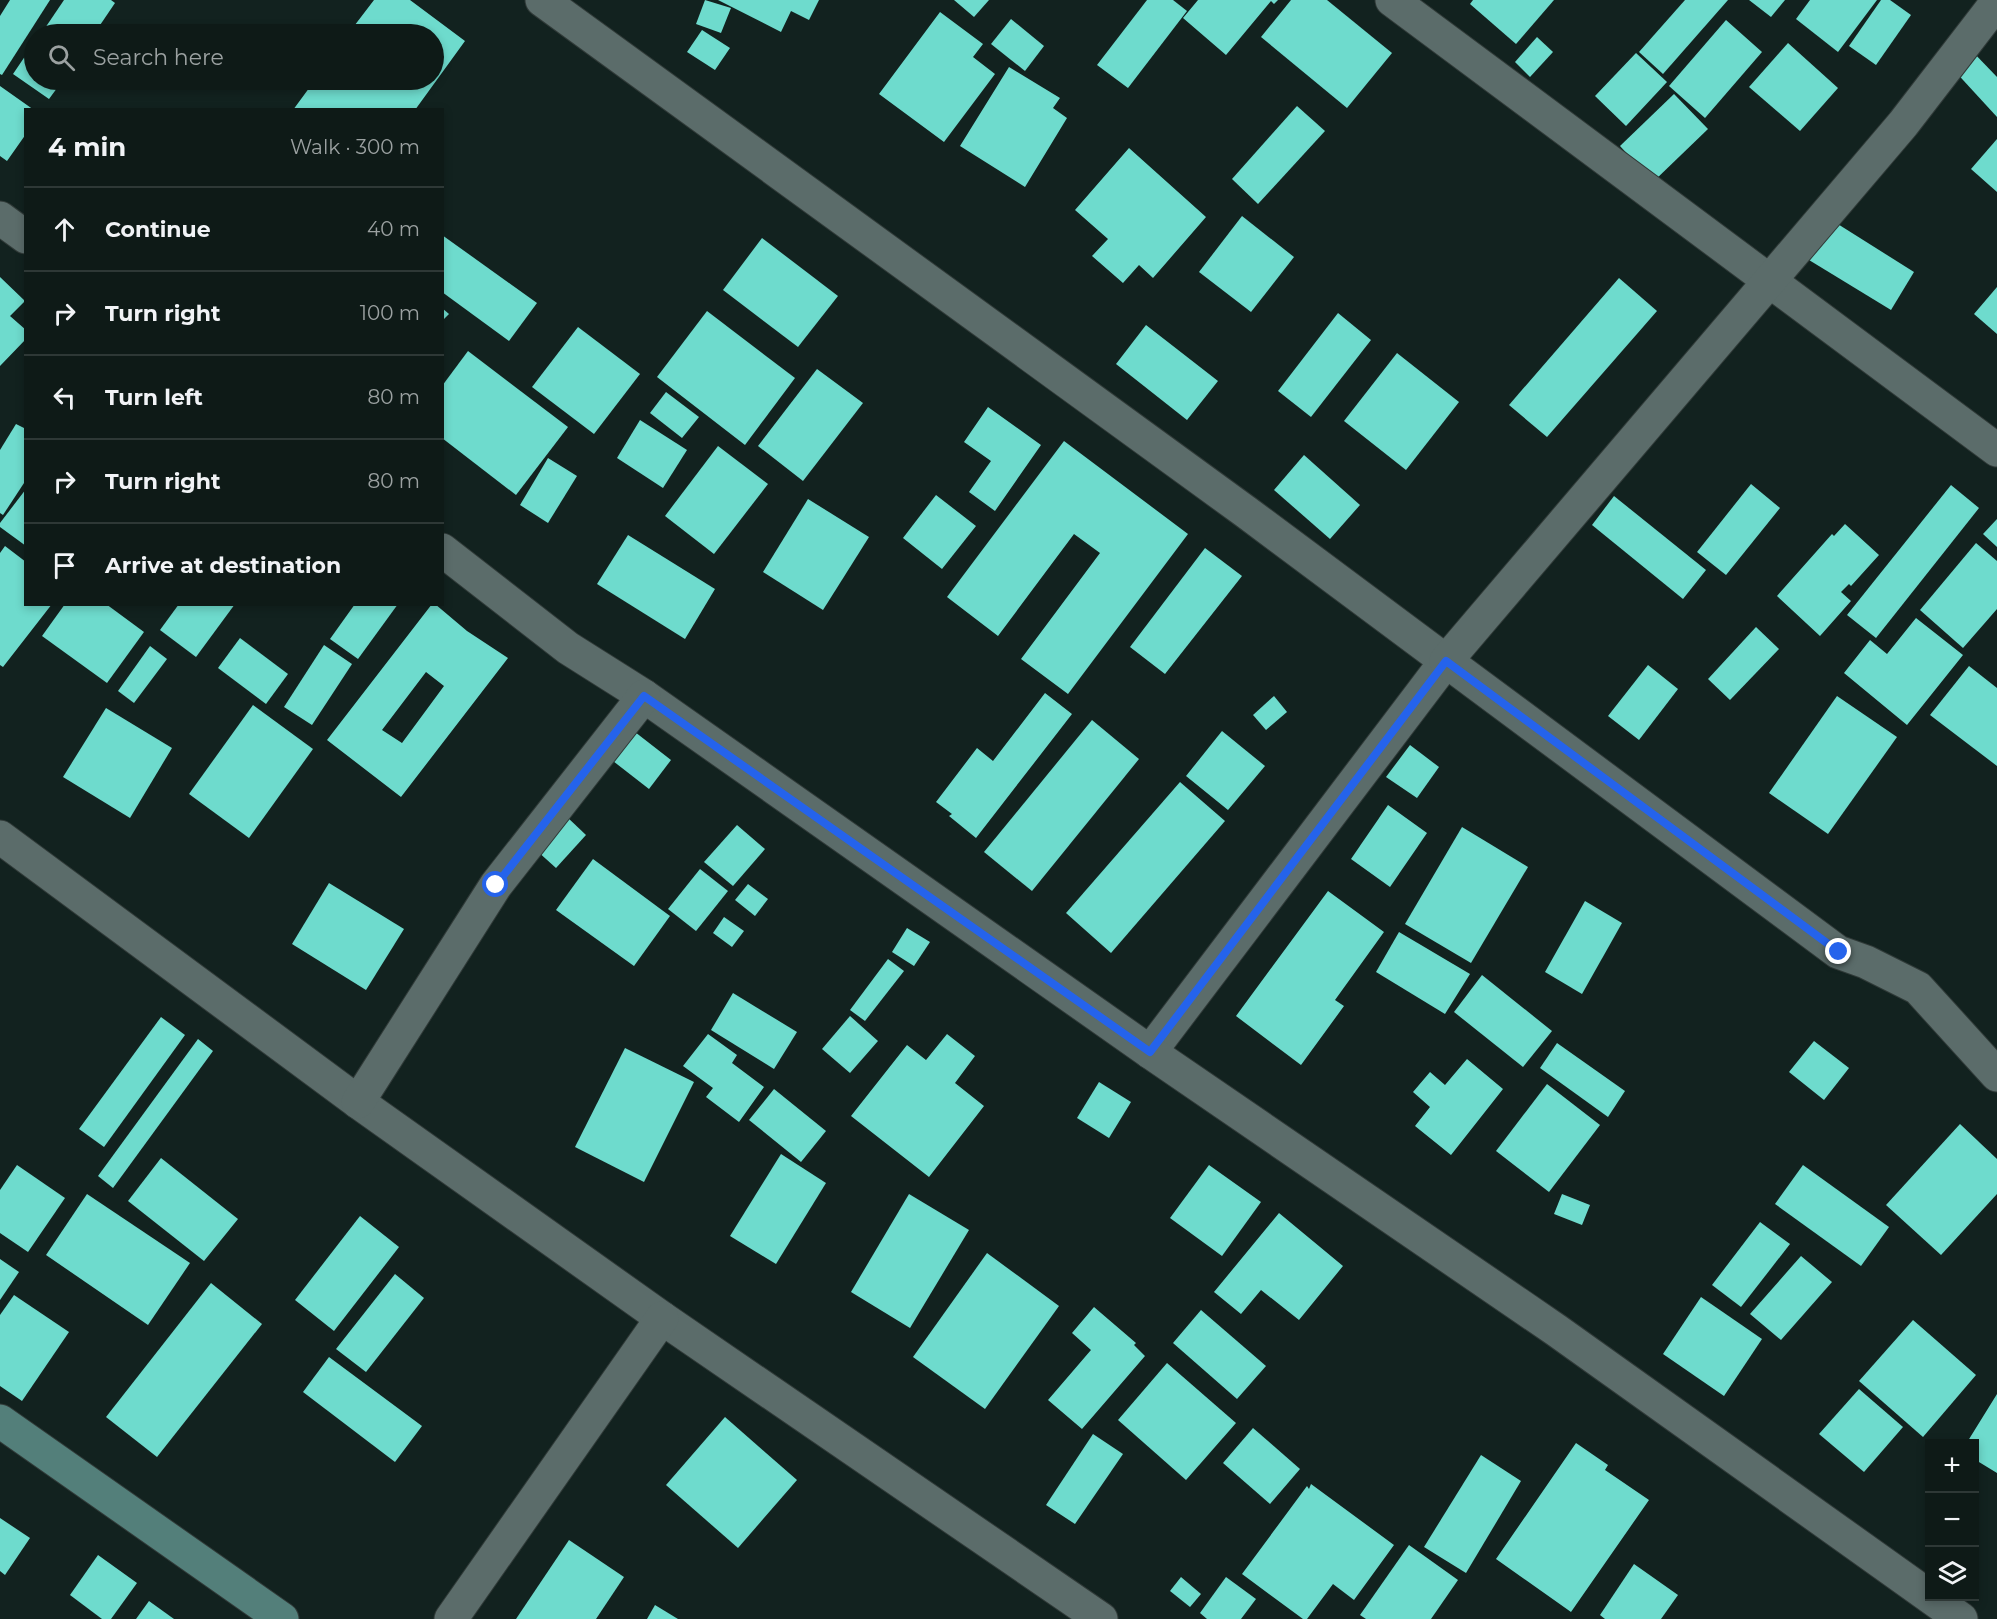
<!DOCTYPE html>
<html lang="en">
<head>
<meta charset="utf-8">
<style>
	:root { --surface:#0e1a17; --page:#172320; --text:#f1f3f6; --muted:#9ba1a1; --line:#2e3836 }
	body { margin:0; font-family:Montserrat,sans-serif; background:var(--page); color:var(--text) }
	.controls { position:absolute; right:18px; bottom:18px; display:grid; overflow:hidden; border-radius:0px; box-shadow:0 3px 9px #0003 }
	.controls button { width:54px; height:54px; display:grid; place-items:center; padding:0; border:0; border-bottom:2px solid var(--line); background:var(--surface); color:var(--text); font:30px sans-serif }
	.stop { position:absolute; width:18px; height:18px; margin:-14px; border:4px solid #2563eb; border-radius:50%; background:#fff }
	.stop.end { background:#2563eb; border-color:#fff; box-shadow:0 2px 6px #0008 }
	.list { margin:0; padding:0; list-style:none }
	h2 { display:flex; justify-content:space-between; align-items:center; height:78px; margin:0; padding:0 24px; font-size:26px }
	h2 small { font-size:20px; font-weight:400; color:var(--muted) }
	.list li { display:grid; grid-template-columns:39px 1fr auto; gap:18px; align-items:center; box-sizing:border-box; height:84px; padding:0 24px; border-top:2px solid var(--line) }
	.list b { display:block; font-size:22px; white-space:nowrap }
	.list em { font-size:20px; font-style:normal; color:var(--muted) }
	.icon { flex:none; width:33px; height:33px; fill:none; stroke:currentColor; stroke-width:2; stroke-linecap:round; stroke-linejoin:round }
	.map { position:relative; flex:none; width:1997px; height:1619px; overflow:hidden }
	.search { position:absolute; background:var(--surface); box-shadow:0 3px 9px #0003; left:24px; top:24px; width:420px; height:66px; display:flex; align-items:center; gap:15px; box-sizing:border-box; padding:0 21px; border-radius:33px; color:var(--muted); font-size:22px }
	.panel { position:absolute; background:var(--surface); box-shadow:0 3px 9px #0003; left:24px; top:108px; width:420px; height:498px; border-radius:0px }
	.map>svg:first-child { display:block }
	.building { fill:#6edbcd; fill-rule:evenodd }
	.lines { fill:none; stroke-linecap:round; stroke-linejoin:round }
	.street-casing { stroke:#303a38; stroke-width:35 }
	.secondary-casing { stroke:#303a38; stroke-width:35 }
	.street { stroke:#5b6c6a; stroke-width:33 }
	.secondary { stroke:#537f7a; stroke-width:33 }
	.route { stroke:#2563eb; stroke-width:8 }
</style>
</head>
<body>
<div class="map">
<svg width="1997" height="1619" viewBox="0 0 1997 1619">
	<rect width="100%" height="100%" fill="#12221f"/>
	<g class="building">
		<path d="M10,0H50L2,75L0,74V16Z"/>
		<path d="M64,0H111L115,3L94,34H41Z"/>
		<path d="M374,0H410L465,41L415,110H293L315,80H434V34H348Z"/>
		<path d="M705,0L731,8L721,33L696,24Z"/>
		<path d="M718,0H819L809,20L791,11L781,32Z"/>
		<path d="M954,0H989L974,17Z"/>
		<path d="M1147,0H1173L1187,11L1128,88L1097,65Z"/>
		<path d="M1198,0H1278L1274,4L1271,1L1226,55L1183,18Z"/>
		<path d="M1291,0H1327L1392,53L1347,108L1261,37Z"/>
		<path d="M1473,0H1554L1516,44L1470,4Z"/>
		<path d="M1685,0H1728L1663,74L1639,52Z"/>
		<path d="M1749,0H1785L1771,17Z"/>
		<path d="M1810,0H1877L1838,52L1796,19Z"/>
		<path d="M1881,0H1890L1911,15L1876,65L1849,46Z"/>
		<path d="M940,12L983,44L973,57L995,74L944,142L879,94Z"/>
		<path d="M1011,19L1044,46L1025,71L991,44Z"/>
		<path d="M1726,20L1762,52L1705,118L1669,86Z"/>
		<path d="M702,30L730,48L715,70L687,52Z"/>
		<path d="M1537,37L1553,52L1530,77L1515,62Z"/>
		<path d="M34,43V80H63L49,99L13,74Z"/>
		<path d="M1788,43L1838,88L1800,131L1749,87Z"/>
		<path d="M1971,50L1997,77V117L1952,68Z"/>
		<path d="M1636,53L1667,82L1626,126L1595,96Z"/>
		<path d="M1009,67L1060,98L1053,108L1067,118L1025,187L960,146Z"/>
		<path d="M0,86L34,110H26V134L7,161L0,156Z"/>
		<path d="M1674,94L1708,129L1653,182L1620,146Z"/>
		<path d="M1297,106L1325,131L1258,204L1232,179Z"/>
		<path d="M1997,139V192L1971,169Z"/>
		<path d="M1129,148L1206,217L1153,278L1139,265L1123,283L1092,256L1108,239L1075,210Z"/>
		<path d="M1242,216L1294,257L1251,312L1199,272Z"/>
		<path d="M1833,221L1914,272L1891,310L1809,260Z"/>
		<path d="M442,235L537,303L509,341L442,292Z"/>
		<path d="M762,238L838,296L798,347L723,290Z"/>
		<path d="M0,277L25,301L10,316L26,330V339L0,366Z"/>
		<path d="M1619,278L1657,311L1547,437L1509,405Z"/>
		<path d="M1997,287V334L1974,314Z"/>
		<path d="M442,308L449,314L442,321Z"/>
		<path d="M707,311L795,378L745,445L657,377Z"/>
		<path d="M1338,313L1371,340L1311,417L1278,391Z"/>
		<path d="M1146,325L1218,381L1187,420L1116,364Z"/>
		<path d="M578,327L640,374L594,434L532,387Z"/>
		<path d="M468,351L568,427L516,495L442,438V386Z"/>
		<path d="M1397,353L1459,402L1406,470L1344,421Z"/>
		<path d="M817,369L863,403L803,481L758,446Z"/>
		<path d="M666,392L699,417L682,438L650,413Z"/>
		<path d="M988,407L1041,445L995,511L969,492L991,461L964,442Z"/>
		<path d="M640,420L687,450L663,488L617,458Z"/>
		<path d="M16,424L26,429V480L3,515L0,513V450Z"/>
		<path d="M1064,441L1188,534L1068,694L1021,659L1100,553L1074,534L998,636L947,597Z"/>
		<path d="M718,446L768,484L714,554L665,516Z"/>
		<path d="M1304,455L1360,505L1330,539L1274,490Z"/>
		<path d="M548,458L577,476L548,523L520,505Z"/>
		<path d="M1751,484L1780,508L1726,575L1697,552Z"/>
		<path d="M1951,485L1979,508L1876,638L1847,615Z"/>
		<path d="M26,489V546L0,527V523Z"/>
		<path d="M936,495L976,526L942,569L903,538Z"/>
		<path d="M1614,496L1706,570L1683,599L1592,525Z"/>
		<path d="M808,499L869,537L823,610L763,572Z"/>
		<path d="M1997,519V547L1983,534Z"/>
		<path d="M1845,524L1879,555L1851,586L1849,584L1841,592L1851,601L1820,636L1777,596L1832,534L1834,536Z"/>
		<path d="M628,535L715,589L685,639L597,584Z"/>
		<path d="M1976,543L1997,561V609L1963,648L1920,610Z"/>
		<path d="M5,546L26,562V604H52L3,667L0,665V553Z"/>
		<path d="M1205,548L1242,576L1165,674L1130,647Z"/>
		<path d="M65,604H106L144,632L107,683L42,636Z"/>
		<path d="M179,604H235L196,657L160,630Z"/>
		<path d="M355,604H398L358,659L330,639Z"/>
		<path d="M432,604H435L467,631L508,658L401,797L327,740ZM426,672L444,686L402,743L382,730Z"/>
		<path d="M1916,618L1963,655L1907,725L1844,673L1870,640L1887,654Z"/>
		<path d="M1756,627L1779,649L1730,700L1708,679Z"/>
		<path d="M240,638L288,674L266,704L218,668Z"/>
		<path d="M324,645L352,664L312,725L284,707Z"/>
		<path d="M150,646L167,659L134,703L118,691Z"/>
		<path d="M1648,665L1678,689L1639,740L1608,716Z"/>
		<path d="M1969,666L1997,688V766L1930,715Z"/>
		<path d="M1045,693L1072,714L976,838L949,816L952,814L936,802L977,748L993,761Z"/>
		<path d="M1274,696L1287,712L1266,730L1253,715Z"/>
		<path d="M1837,696L1897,737L1828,834L1769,793Z"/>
		<path d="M253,705L313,749L249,838L189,794Z"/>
		<path d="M106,708L172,748L130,818L63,777Z"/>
		<path d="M1092,720L1139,759L1032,891L984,852Z"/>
		<path d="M1222,731L1265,766L1228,810L1186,776Z"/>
		<path d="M635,732L671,760L649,789L613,761Z"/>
		<path d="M1410,745L1439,767L1417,798L1386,777Z"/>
		<path d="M1180,782L1225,821L1111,953L1066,913Z"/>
		<path d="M1388,805L1427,833L1390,887L1351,859Z"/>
		<path d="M566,816L586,835L556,868L536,850Z"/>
		<path d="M737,825L765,849L733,886L704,862Z"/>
		<path d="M1462,827L1528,867L1471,963L1405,924Z"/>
		<path d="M593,859L670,916L634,966L556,910Z"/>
		<path d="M700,869L728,891L696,931L668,909Z"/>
		<path d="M329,883L404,929L366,990L292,944Z"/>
		<path d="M748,884L768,899L755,916L735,900Z"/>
		<path d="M1328,891L1384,932L1335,1000L1344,1006L1301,1065L1236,1016Z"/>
		<path d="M1585,901L1622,923L1582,994L1545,972Z"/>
		<path d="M724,917L744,931L732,947L713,933Z"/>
		<path d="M907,928L930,942L914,966L892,952Z"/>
		<path d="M1399,932L1470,974L1445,1014L1376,972Z"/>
		<path d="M888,959L904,971L865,1021L850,1010Z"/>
		<path d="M1482,975L1552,1031L1523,1067L1454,1012Z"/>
		<path d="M733,993L797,1032L774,1069L711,1030Z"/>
		<path d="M850,1016L878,1041L850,1073L822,1049Z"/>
		<path d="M161,1017L185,1035L104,1147L79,1129Z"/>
		<path d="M708,1034L737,1055L732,1063L764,1087L739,1122L706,1097L713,1088L683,1066Z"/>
		<path d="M947,1034L975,1056L955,1083L984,1106L929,1177L851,1116L907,1045L926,1060Z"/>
		<path d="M198,1039L213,1051L113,1188L98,1176Z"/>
		<path d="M1814,1041L1849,1068L1824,1100L1789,1072Z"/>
		<path d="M1557,1043L1625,1091L1608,1117L1540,1068Z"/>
		<path d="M625,1048L694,1082L644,1182L575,1147Z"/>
		<path d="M1467,1059L1503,1089L1451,1155L1415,1126L1430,1107L1413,1092L1430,1072L1445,1085Z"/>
		<path d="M1099,1082L1131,1102L1109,1138L1077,1118Z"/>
		<path d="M1547,1084L1600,1125L1549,1192L1496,1151Z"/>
		<path d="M774,1089L826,1131L801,1162L749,1120Z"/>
		<path d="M1960,1124L1997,1159V1194L1941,1255L1886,1205Z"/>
		<path d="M781,1154L826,1183L776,1264L730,1236Z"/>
		<path d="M161,1158L238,1219L204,1261L128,1201Z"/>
		<path d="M17,1165L65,1198L28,1252L0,1233V1190Z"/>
		<path d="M1209,1165L1261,1202L1222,1256L1170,1218Z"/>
		<path d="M1803,1165L1889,1227L1861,1266L1775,1204Z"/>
		<path d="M87,1194L190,1263L148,1325L46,1255Z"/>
		<path d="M909,1194L969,1230L910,1328L851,1292Z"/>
		<path d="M1562,1194L1590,1205L1582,1225L1554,1214Z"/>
		<path d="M1279,1213L1343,1266L1299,1320L1261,1290L1241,1314L1214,1292Z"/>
		<path d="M360,1216L399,1247L334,1331L295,1300Z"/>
		<path d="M1760,1222L1790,1244L1741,1307L1712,1285Z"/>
		<path d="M987,1253L1059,1306L985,1409L913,1357Z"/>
		<path d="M1801,1256L1832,1282L1781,1340L1750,1314Z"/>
		<path d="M0,1259L19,1272L0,1300Z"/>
		<path d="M395,1274L424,1298L366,1372L336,1349Z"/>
		<path d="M211,1283L262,1324L157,1457L106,1417Z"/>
		<path d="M14,1295L69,1332L22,1401L0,1386V1315Z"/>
		<path d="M1701,1297L1762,1339L1724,1396L1663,1354Z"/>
		<path d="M1094,1307L1136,1343L1134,1345L1145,1356L1082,1429L1048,1400L1091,1350L1072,1333Z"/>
		<path d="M1201,1310L1266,1366L1237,1399L1173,1343Z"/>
		<path d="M1913,1320L1976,1375L1923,1437L1859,1381Z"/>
		<path d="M329,1357L422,1426L395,1462L303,1392Z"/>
		<path d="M1167,1363L1236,1423L1186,1480L1118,1420Z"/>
		<path d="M1859,1389L1903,1427L1864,1472L1819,1434Z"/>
		<path d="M1997,1394V1473L1974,1459V1444H1966Z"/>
		<path d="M725,1417L797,1480L738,1548L666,1485Z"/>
		<path d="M1253,1428L1300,1469L1270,1504L1223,1463Z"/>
		<path d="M1093,1434L1123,1454L1075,1524L1046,1505Z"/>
		<path d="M1576,1443L1608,1465L1605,1470L1649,1500L1571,1612L1496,1559Z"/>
		<path d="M1481,1455L1521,1481L1466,1573L1424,1547Z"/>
		<path d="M1311,1484L1394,1545L1354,1600L1333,1584L1307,1619H1303L1242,1574L1307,1486L1309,1489Z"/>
		<path d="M0,1518L30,1538L5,1575L0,1571Z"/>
		<path d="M569,1540L624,1577L596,1619H516Z"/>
		<path d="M1409,1545L1458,1580L1431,1619H1366L1360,1615Z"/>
		<path d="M98,1555L137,1583L111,1619H102L70,1595Z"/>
		<path d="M1634,1564L1678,1595L1661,1619H1605L1600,1615Z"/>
		<path d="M1181,1577L1201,1594L1190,1607L1170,1591Z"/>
		<path d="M1226,1577L1256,1599L1241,1619H1207L1200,1613Z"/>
		<path d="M149,1601L174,1619H136Z"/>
		<path d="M655,1605L678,1619H647Z"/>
	</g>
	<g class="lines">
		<defs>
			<g id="street">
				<path d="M542,0L1246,512L1446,661L1150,1052"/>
				<path d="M1392,0L1997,450"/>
				<path d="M1997,2L1903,124L1446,661L1838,952L1866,962L1918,988L1997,1075"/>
				<path d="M0,218L26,237"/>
				<path d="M442,550L568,648L644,696L1150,1052L1556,1330L1961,1619"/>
				<path d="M0,837L358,1102L662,1318L1101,1619"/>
				<path d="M358,1102L496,885L644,696"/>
				<path d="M451,1619L662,1318"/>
			</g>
			<path id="secondary" d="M0,1421L282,1619"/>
		</defs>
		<use href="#street" class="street-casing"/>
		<use href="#secondary" class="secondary-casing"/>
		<use href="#street" class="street"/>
		<use href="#secondary" class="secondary"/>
	</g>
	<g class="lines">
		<path class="route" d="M496,885L644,696L1150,1052L1446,661L1839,952"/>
	</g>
</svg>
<div class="controls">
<button>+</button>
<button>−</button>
<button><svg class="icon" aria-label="layers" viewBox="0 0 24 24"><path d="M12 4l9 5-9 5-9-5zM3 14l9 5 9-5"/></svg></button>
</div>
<div class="stop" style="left:496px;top:885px"></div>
<div class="stop end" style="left:1839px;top:952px"></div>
<div class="search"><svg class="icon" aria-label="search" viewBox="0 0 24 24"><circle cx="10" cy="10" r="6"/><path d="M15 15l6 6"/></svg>Search here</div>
<section class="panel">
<h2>4 min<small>Walk · 300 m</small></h2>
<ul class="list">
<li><svg class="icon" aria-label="ahead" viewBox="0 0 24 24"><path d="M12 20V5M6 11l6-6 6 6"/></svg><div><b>Continue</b></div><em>40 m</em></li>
<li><svg class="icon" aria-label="right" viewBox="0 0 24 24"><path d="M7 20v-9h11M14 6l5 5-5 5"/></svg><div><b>Turn right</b></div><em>100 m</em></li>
<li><svg class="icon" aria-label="left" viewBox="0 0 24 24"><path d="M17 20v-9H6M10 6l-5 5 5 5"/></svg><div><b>Turn left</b></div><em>80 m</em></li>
<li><svg class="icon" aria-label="right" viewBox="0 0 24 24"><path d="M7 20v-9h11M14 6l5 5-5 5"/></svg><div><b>Turn right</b></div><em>80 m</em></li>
<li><svg class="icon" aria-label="arrive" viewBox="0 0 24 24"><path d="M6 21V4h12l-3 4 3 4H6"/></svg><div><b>Arrive at destination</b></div></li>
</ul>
</section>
</div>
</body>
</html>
